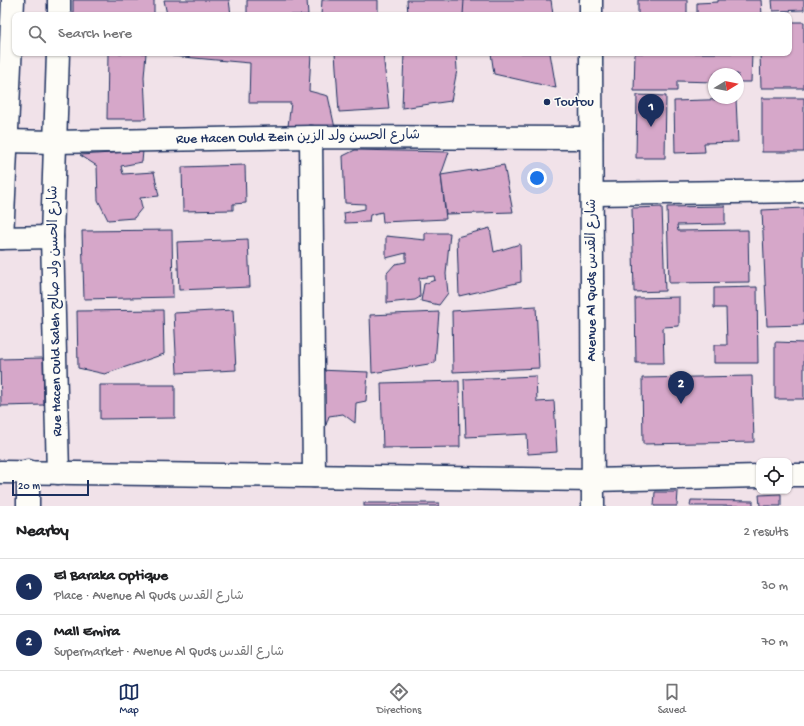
<!DOCTYPE html>
<html lang="en">
<head>
<meta charset="utf-8">
<style>
	:root { --surface:#fff; --page:#f2f2f2; --text:#202124; --muted:#757577; --line:#e0e0e0; --accent:#1b2f5e }
	body { margin:0; font-family:"Gochi Hand","Playpen Sans Arabic",sans-serif; background:var(--page); color:var(--text) }
	.controls { position:absolute; right:12px; bottom:12px; display:grid; overflow:hidden; border-radius:8px; box-shadow:0 1px 3px #0004 }
	.controls button { width:36px; height:36px; display:grid; place-items:center; padding:0; border:0; border-bottom:1px solid var(--line); background:var(--surface); color:var(--text); font:20px sans-serif }
	.compass { position:absolute; left:708px; top:68px; width:36px; height:36px; border-radius:50%; background:var(--surface); box-shadow:0 1px 3px #0004; rotate:80deg }
	.scale { position:absolute; left:12px; bottom:10px; width:77px; box-sizing:border-box; padding-left:4px; border:2px solid #1b2f5e; border-top:0; font-size:11px; line-height:14px; white-space:nowrap; color:#1b2f5e; -webkit-text-stroke:3px #fdfcf7; paint-order:stroke }
	.you { position:absolute; left:537px; top:178px; width:14px; height:14px; margin:-10px; border:3px solid #fff; border-radius:50%; background:#1a73e8; box-shadow:0 0 0 6px #1a73e833 }
	.badge { display:grid; place-items:center; width:26px; height:26px; border-radius:50%; background:var(--accent); color:#fff; font-size:13px; font-weight:700 }
	.pin { position:absolute; translate:-50% -33px; filter:drop-shadow(0 1px 2px #0008) }
	.pin::after { content:''; position:absolute; top:21px; width:14px; height:12px; background:inherit; clip-path:polygon(0 0,100% 0,50% 100%) }
	.list { margin:0; padding:0; list-style:none }
	h2 { display:flex; justify-content:space-between; align-items:center; height:52px; margin:0; padding:0 16px; font-size:17px }
	h2 small { font-size:13px; font-weight:400; color:var(--muted) }
	.list li { display:grid; grid-template-columns:26px 1fr auto; gap:12px; align-items:center; box-sizing:border-box; height:56px; padding:0 16px; border-top:1px solid var(--line) }
	.list b { display:block; font-size:15px; white-space:nowrap }
	.list p { margin:0; font-size:13px; white-space:nowrap; color:var(--muted) }
	.list em { font-size:13px; font-style:normal; color:var(--muted) }
	.icon { flex:none; width:22px; height:22px; fill:none; stroke:currentColor; stroke-width:2; stroke-linecap:round; stroke-linejoin:round }
	.map { position:relative; flex:none; width:804px; height:506px; overflow:hidden }
	.search { position:absolute; background:var(--surface); box-shadow:0 1px 3px #0004; left:12px; right:12px; top:12px; height:44px; display:flex; align-items:center; gap:10px; box-sizing:border-box; padding:0 14px; border-radius:8px; color:var(--muted); font-size:15px }
	.sheet { height:164px; background:var(--surface) }
	nav { display:flex; justify-content:space-around; align-items:center; box-sizing:border-box; height:56px; border-top:1px solid var(--line); background:var(--surface); font-size:11px; color:var(--muted) }
	nav a { display:grid; justify-items:center; gap:2px }
	nav .on { color:var(--accent) }
	.map>svg:first-child { display:block }
	.building { fill:#d6a7c9; stroke:#1b2f5e }
	.lines { fill:none; stroke-linecap:round; stroke-linejoin:round }
	.minor-casing { stroke:#1b2f5e; stroke-width:25 }
	.tertiary-casing { stroke:#1b2f5e; stroke-width:25 }
	.minor { stroke:#fdfcf7; stroke-width:22 }
	.tertiary { stroke:#fdfcf7; stroke-width:22 }
	.poi-dot { fill:#1b2f5e; stroke:#fdfcf7; stroke-width:1.5 }
	.labels { text-anchor:middle; dominant-baseline:central; stroke-width:3; stroke-linejoin:round; paint-order:stroke }
	.poi-label { font-size:14px; fill:#1b2f5e; stroke:#fdfcf7; text-anchor:start }
	.street-label { font-size:14px; fill:#1b2f5e; stroke:#fdfcf7 }
</style>
</head>
<body>
<div class="map">
<svg width="804" height="506" viewBox="0 0 804 506">
	<rect width="100%" height="100%" fill="#f1e2e9"/>
	<filter id="ink" filterUnits="userSpaceOnUse"><feTurbulence type="fractalNoise" baseFrequency=".025" numOctaves="2"/><feDisplacementMap in="SourceGraphic" scale="8" xChannelSelector="R" yChannelSelector="G"/><feConvolveMatrix kernelMatrix="1 2 1 2 8 2 1 2 1" color-interpolation-filters="sRGB"/></filter>
	<g filter="url(#ink)">
		<g class="building">
			<rect x="73" y="0" width="81" height="15"/>
			<path d="M164,0H229L231,15H167Z"/>
			<path d="M247,0H307L308,15H247Z"/>
			<path d="M322,0H378V15H321Z"/>
			<path d="M407,0H468L469,15H408Z"/>
			<path d="M464,0H551L553,15H463Z"/>
			<rect x="638" y="0" width="49" height="15"/>
			<path d="M718,0H761L762,15H697V3L718,2Z"/>
			<path d="M772,0H804V10L773,11Z"/>
			<path d="M789,22H804V88H761L760,53H789Z"/>
			<path d="M108,53H146L144,77L146,119H107Z"/>
			<path d="M171,53H311L309,91L328,96L335,128L288,126L291,103H249L250,63L172,56Z"/>
			<path d="M335,53H383L389,109L339,112Z"/>
			<path d="M404,53H456L457,70L451,101L402,108Z"/>
			<path d="M491,53H550L556,88L494,74Z"/>
			<path d="M635,53H752L751,82H738V74H714V82L677,81V91H634Z"/>
			<path d="M637,95L666,96L665,158H636Z"/>
			<rect x="762" y="98" width="42" height="54"/>
			<path d="M736,99L738,142L704,143L705,152L675,153L674,101Z"/>
			<path d="M355,150L449,152L441,175L446,219L383,222L382,212L370,215L369,222L345,223L344,213L365,209V204L345,203L343,156Z"/>
			<path d="M143,151L142,162L121,166L123,174L154,172L159,196L140,198L142,208L134,218L108,220L98,200L97,166L80,155Z"/>
			<path d="M245,165L246,203L233,204V210L183,211L182,167Z"/>
			<path d="M504,165L513,212L446,214L441,175Z"/>
			<path d="M725,206V224L677,225L678,231L748,230L749,282L669,283L667,207Z"/>
			<path d="M662,207L665,291L634,292L632,208Z"/>
			<path d="M804,208V325L767,326L762,210Z"/>
			<path d="M490,228L494,252L520,244L521,282L459,296L457,237Z"/>
			<path d="M172,230L173,297L84,299L82,231Z"/>
			<path d="M425,233H450L446,274L448,293L439,305L421,301L424,284L435,280L434,276L419,278L420,297L415,300L387,303V273L395,264L406,262V253L386,258V236L425,240Z"/>
			<path d="M248,239L250,287L179,290L177,242Z"/>
			<path d="M757,287L758,363H714V345H727L726,308H714V288Z"/>
			<path d="M679,297V326L663,327L664,363H636L635,298Z"/>
			<path d="M536,306L539,368L453,372L452,311Z"/>
			<path d="M163,310L164,354L105,374L78,368L77,311Z"/>
			<path d="M233,310L236,370L177,373L174,313Z"/>
			<path d="M439,312L435,363L372,373L370,315Z"/>
			<path d="M775,342L804,343V399H775Z"/>
			<path d="M43,358L44,405L1,406L0,359Z"/>
			<path d="M318,370L368,372L366,401L356,403L355,423L343,414L329,416L326,425L316,426Z"/>
			<path d="M536,376L537,402L554,401L557,452L528,454L527,434L466,437L464,379Z"/>
			<path d="M752,376L754,442L643,444L642,378Z"/>
			<path d="M459,381L460,447L383,448L381,383Z"/>
			<path d="M100,385H175V418L100,419Z"/>
			<path d="M655,492H678L677,506H654Z"/>
			<path d="M781,494V506H760L759,495Z"/>
			<path d="M691,500L753,501V506H690Z"/>
			<rect x="364" y="503" width="75" height="3"/>
		</g>
		<g class="lines">
			<defs>
				<g id="minor">
					<path d="M59,15V0"/>
					<path d="M58,53L52,237L58,473"/>
					<path d="M311,137L314,476"/>
					<path d="M5,141L55,142L311,137L591,138"/>
					<path d="M592,194L804,191"/>
					<path d="M0,238L52,237"/>
					<path d="M2,238L13,0"/>
					<path d="M28,471V506"/>
					<path d="M0,472L593,480L759,476"/>
					<path d="M789,475H804"/>
				</g>
				<g id="tertiary">
					<path d="M591,0V15"/>
					<path d="M591,53L593,506"/>
				</g>
			</defs>
			<use href="#minor" class="minor-casing"/>
			<use href="#tertiary" class="tertiary-casing"/>
			<use href="#minor" class="minor"/>
			<use href="#tertiary" class="tertiary"/>
		</g>
	</g>
	<circle class="poi-dot" cx="547" cy="102" r="4"/>
	<g class="labels">
		<g class="poi-label">
			<text x="555" y="102">Toutou</text>
		</g>
		<g class="street-label">
			<text transform="translate(298 138) rotate(-1)">Rue Hacen Ould Zein شارع الحسن ولد الزين</text>
			<text transform="translate(592 280) rotate(-90)">Avenue Al Quds شارع القدس</text>
			<text transform="translate(56 311) rotate(-91)">Rue Hacen Ould Saleh شارع الحسن ولد صالح</text>
		</g>
	</g>
</svg>
<div class="controls">
<button><svg class="icon" aria-label="locate" viewBox="0 0 24 24"><circle cx="12" cy="12" r="6"/><path d="M12 2v4M12 18v4M2 12h4M18 12h4"/></svg></button>
</div>
<svg class="compass" viewBox="-18 -18 36 36"><path d="M0-13l5 13h-10z" fill="#e53935"/><path d="M0 13l5-13h-10z" fill="#757577"/></svg>
<div class="scale">20 m</div>
<div class="you"></div>
<div class="pin badge" style="left:651px;top:127px">1</div>
<div class="pin badge" style="left:681px;top:404px">2</div>
<div class="search"><svg class="icon" aria-label="search" viewBox="0 0 24 24"><circle cx="10" cy="10" r="6"/><path d="M15 15l6 6"/></svg>Search here</div>
</div>
<section class="sheet">
<h2>Nearby<small>2 results</small></h2>
<ul class="list">
<li><span class="badge">1</span><div><b>El Baraka Optique</b><p>Place · Avenue Al Quds شارع القدس</p></div><em>30 m</em></li>
<li><span class="badge">2</span><div><b>Mall Emira</b><p>Supermarket · Avenue Al Quds شارع القدس</p></div><em>70 m</em></li>
</ul>
</section>
<nav>
<a class="on"><svg class="icon" aria-label="map" viewBox="0 0 24 24"><path d="M3 6l6-2 6 2 6-2v14l-6 2-6-2-6 2zM9 4v14M15 6v14"/></svg>Map</a>
<a><svg class="icon" aria-label="directions" viewBox="0 0 24 24"><path d="M12 3l9 9-9 9-9-9zM9 14v-3h6M13 9l2 2-2 2"/></svg>Directions</a>
<a><svg class="icon" aria-label="saved" viewBox="0 0 24 24"><path d="M7 4h10v16l-5-4-5 4z"/></svg>Saved</a>
</nav>
</body>
</html>
